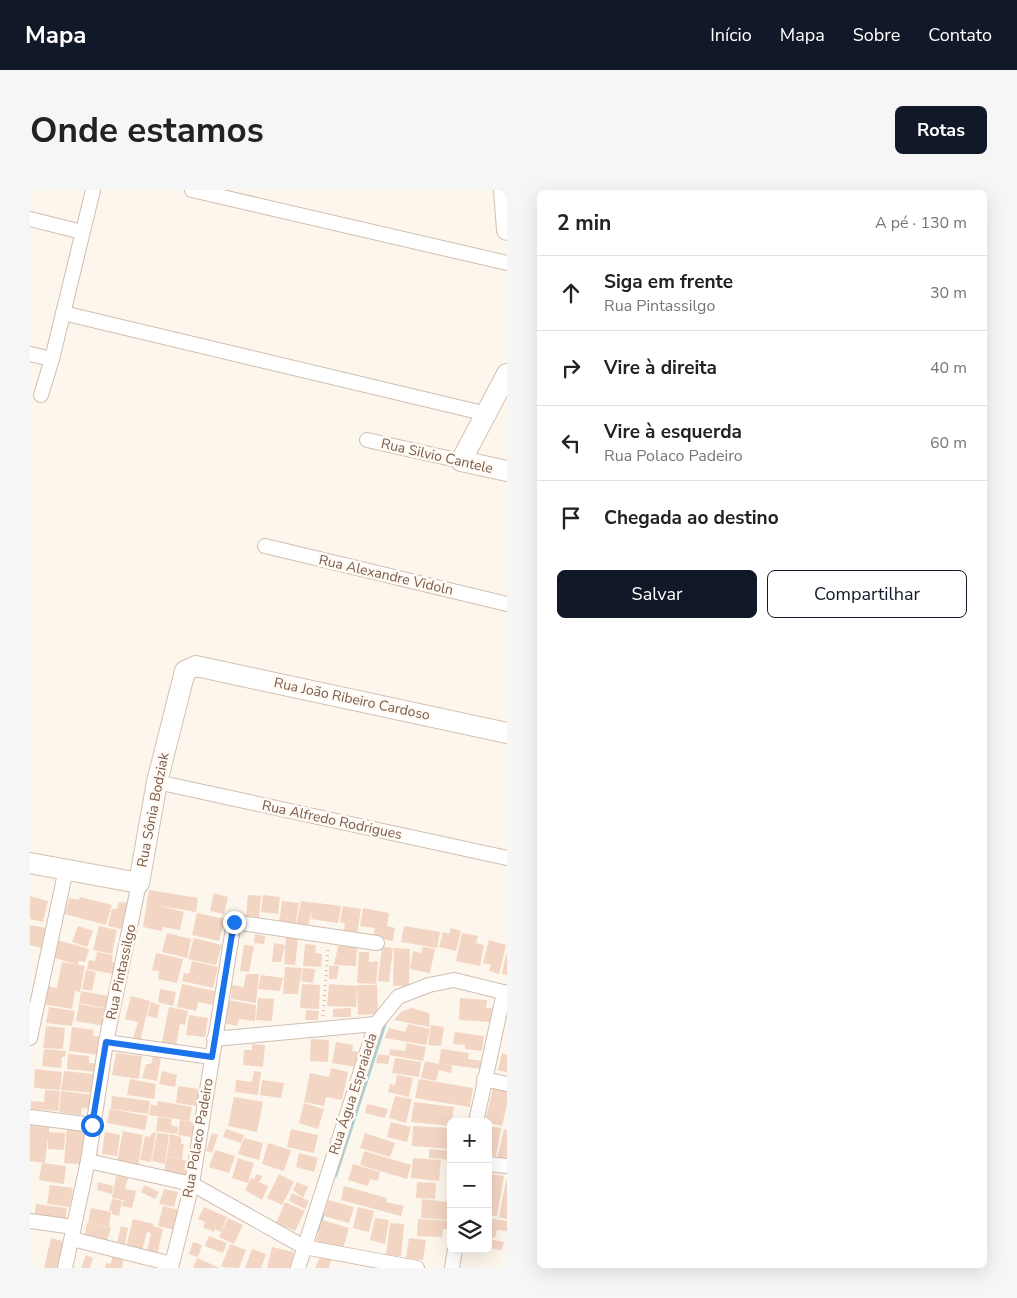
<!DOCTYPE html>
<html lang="pt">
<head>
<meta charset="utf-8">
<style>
	:root { --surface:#fff; --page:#f6f6f6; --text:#222; --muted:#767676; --line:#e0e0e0; --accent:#111827 }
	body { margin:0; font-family:"Nunito Sans",sans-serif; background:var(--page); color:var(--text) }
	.controls { position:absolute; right:15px; bottom:15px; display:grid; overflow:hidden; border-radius:8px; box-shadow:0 5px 20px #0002 }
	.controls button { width:45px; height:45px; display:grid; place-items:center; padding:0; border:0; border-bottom:1px solid var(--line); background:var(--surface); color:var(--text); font:25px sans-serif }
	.stop { position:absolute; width:15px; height:15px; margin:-11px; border:4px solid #1a73e8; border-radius:50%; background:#fff }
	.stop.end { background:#1a73e8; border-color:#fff; box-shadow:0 1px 5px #0008 }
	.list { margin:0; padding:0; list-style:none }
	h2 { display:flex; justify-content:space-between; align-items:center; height:65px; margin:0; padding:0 20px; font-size:21px }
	h2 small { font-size:16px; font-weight:400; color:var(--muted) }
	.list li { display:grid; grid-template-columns:32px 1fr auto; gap:15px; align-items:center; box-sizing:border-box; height:75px; padding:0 20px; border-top:1px solid var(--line) }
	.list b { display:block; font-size:19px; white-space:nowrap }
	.list p { margin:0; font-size:16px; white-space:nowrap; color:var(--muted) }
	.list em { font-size:16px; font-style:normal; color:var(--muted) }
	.actions { display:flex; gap:10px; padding:15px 20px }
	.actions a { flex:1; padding:11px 0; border:1px solid var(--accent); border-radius:8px; text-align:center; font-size:18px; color:var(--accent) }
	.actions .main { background:var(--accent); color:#fff }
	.icon { flex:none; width:28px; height:28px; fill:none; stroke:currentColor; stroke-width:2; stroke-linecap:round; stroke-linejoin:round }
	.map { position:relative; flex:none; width:477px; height:1078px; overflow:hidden; border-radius:8px }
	header { display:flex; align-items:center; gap:30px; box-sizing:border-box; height:70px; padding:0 25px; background:var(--accent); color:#fff }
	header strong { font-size:24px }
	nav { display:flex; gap:28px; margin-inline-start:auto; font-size:18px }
	.intro { display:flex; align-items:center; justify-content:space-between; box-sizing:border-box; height:120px; padding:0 30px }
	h1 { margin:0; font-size:35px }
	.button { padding:12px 22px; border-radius:8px; background:var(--accent); color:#fff; font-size:18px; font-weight:700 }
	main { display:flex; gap:30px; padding:0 30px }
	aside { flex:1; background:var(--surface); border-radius:8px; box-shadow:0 5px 20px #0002 }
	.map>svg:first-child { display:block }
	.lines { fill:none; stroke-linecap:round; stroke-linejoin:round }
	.stream { stroke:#a5d3da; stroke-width:5 }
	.building { fill:#f3d5c3 }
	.street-casing { stroke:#d1beb0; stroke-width:16 }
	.secondary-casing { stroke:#d6c0b0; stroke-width:22 }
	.path { stroke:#d9b8a5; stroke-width:3; stroke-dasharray:1 4; stroke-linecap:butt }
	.street { stroke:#fff; stroke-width:14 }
	.secondary { stroke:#fff; stroke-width:20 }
	.route { stroke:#1a73e8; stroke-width:6 }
	.labels { text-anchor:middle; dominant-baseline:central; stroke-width:5; stroke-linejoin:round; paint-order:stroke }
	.street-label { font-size:14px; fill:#7a5c4d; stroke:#fffaf3 }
</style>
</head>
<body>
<header>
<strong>Mapa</strong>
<nav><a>Início</a><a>Mapa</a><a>Sobre</a><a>Contato</a></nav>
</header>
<div class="intro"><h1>Onde estamos</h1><a class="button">Rotas</a></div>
<main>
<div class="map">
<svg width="477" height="1078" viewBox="0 0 477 1078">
	<rect width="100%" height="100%" fill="#fdf6ec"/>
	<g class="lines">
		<g class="stream">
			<path d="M305,985L355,831"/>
			<path d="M288,1039L292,1024"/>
		</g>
	</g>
	<g class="building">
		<path d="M119,700L168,708L166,722L126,715L154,722L150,740L133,737L132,741L113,737Z"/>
		<path d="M184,703L198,707L194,724L180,721Z"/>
		<path d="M218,705L231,706L229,727L216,726Z"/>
		<path d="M233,705L250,707L248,724L231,722Z"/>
		<path d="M0,706L18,711L13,732L0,729Z"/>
		<path d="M50,707L82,715L76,735L35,724L39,708L49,710Z"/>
		<path d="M252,711L269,713L265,736L249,734Z"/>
		<path d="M271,711L311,716L308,733L281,729L282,718L278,737L266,735Z"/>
		<path d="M89,712L99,713L96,740L78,736L82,719H87Z"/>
		<path d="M313,716L331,719L327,744L314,742L315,733L310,732Z"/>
		<path d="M333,718L359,723L357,736L365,738L363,751L343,747L345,738L330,736Z"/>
		<path d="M167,723L195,729L189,751L162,745Z"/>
		<path d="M0,735L16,738L12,758L0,755Z"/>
		<path d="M48,736L63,741L57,757L42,752Z"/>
		<path d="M69,736L87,740L82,764L63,760Z"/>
		<path d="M374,736L410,742L407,758L371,752Z"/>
		<path d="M421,738L431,741L426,761L409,757L413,742L419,744Z"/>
		<path d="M137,743L161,749L157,768L132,762Z"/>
		<path d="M432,743L448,746L446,753L454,755L450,776L426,771Z"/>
		<path d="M225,744L235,746L234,754L224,753Z"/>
		<path d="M256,747L268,749L265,775L254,774Z"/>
		<path d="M164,748L192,755L186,775L158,769Z"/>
		<path d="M27,750L59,759L55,772L49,771L48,775L22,767Z"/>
		<path d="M459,750L476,755L469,784L459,781L461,775L453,773Z"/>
		<path d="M244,753L255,755L251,772H242Z"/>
		<path d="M275,754L286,755L285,763L292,764L291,777L273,776Z"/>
		<path d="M214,755L224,756L219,782L210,781Z"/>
		<path d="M308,756L327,757L326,776L304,775Z"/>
		<path d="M352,757L363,758L359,792L348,791Z"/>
		<path d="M393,757L405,759L400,783L380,779L383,761L391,763Z"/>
		<path d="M364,758L380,759L379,796H363Z"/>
		<path d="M67,762L83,765L82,772L91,774L88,785L57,779L59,770L65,771Z"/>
		<path d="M329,762H339V772L348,771L346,794L327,793Z"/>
		<path d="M126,763L153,769L147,793L128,789L129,781L122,780Z"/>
		<path d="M476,764H477V785L472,784Z"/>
		<path d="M162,771L188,777L183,798L152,791L154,783L159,784Z"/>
		<path d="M32,772L55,776L50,802L45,801L42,819L12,814L16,796L27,798Z"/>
		<path d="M299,776H309L307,789H299Z"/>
		<path d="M255,777L272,778L268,804H253Z"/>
		<path d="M273,778L285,779L283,793L271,791Z"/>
		<path d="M56,780L66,782L62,801L52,799Z"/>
		<path d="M216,784H229L226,813L201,809L202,795L214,797Z"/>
		<path d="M231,785L253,788L250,801L228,799Z"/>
		<path d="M152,794L185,801L182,815L168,812L166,821L147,817Z"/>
		<path d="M272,794L290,795L289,819L270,818Z"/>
		<path d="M299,794L327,796L326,817L297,816Z"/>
		<path d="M327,795H347L348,824L328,825Z"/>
		<path d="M130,799L146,802L143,816L128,812Z"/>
		<path d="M51,801L84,807L81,819L49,813Z"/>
		<path d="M101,806L120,811L110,851L103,849L108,832L95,829Z"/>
		<path d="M228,808L244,809L242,831L226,830Z"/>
		<path d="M430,808L457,810L456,818H462L460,832L429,830Z"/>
		<path d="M198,810L226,815L225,831L209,829L207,836L195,833Z"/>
		<path d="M121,812L130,815L127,828L117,826Z"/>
		<path d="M49,814L77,819L74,836L46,831Z"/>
		<path d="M19,817L45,821L42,836L16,833Z"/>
		<path d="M139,817L158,821L155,835L150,834L146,855L132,852Z"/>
		<path d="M321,818V827H303V819Z"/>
		<path d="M381,818L399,823L400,837L364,830L371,822Z"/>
		<path d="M276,820L289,821L288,830H275Z"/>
		<path d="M159,825L178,828L175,847L156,845Z"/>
		<path d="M378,834L400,839L396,855L355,848L359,838L375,842Z"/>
		<path d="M401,835L414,837L411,856L398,855Z"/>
		<path d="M16,836L35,838L33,859L13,858Z"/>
		<path d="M42,837L64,840L63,846L72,847L70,865L39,861Z"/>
		<path d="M425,842L454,846L452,861L435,859V855L423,854Z"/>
		<path d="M281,849L299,850L298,872L280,871Z"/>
		<path d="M306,852L323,855L322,861L329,862L327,877L302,873Z"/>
		<path d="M377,853L396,857L393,871L359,865L360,859L375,861Z"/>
		<path d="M222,854L235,855L233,877L213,875L214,860H222Z"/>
		<path d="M14,859L36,861L35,867H32L31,878L12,876Z"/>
		<path d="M411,859L439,863L438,869L452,871L451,879L413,874L422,876L421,883L409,880L406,891L391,888L395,871L409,874Z"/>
		<path d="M86,863L112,866L109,889L82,885Z"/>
		<path d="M472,863L477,865V882L468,880Z"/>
		<path d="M38,864L59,866V873H68L67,882L37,879Z"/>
		<path d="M348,864L360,866L358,874L346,873Z"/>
		<path d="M123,866L131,867L127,891L112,888L116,874H121Z"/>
		<path d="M365,868L391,872L389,887L362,883Z"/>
		<path d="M301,878L318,882L312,910L296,907L294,916L274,912L280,883L299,887Z"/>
		<path d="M5,879L32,882L30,900L4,898Z"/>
		<path d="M34,881L64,884L62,895L66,896L65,903L31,900Z"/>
		<path d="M132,881L147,885L145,897L129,894Z"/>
		<path d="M224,881L231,882L228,905L205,902L206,890L222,892Z"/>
		<path d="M367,885L383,888L379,907L358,902L360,894L365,895Z"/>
		<path d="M100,889L126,894L124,909L97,905Z"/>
		<path d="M389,889L443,898L440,917L385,908Z"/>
		<path d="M232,890L254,893L251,908L230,905Z"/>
		<path d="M148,896L169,899L167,916L146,913Z"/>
		<path d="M463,898L477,901V914L472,936L455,932Z"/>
		<path d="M15,900L30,901L28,921L1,919V911L14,912Z"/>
		<path d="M31,901L64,905L63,919L52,918L51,925L29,922Z"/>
		<path d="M82,906L120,911L118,924L81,919Z"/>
		<path d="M365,906L382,909L376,933L359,928Z"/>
		<path d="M204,907L233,912L227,942L198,936Z"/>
		<path d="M128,911L162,917L159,931L119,925L121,914L127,916Z"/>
		<path d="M384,912L424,917L421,936L381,932Z"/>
		<path d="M274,913L294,919L288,939L269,933Z"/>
		<path d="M337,914L358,919L355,928L335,923Z"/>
		<path d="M80,919L118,926L115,940L77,933Z"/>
		<path d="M128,927L142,929L141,935L148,937L147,944L126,941Z"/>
		<path d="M150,930L164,932L162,947L148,945Z"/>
		<path d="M361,932L381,937L377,952L357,947Z"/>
		<path d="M0,935L19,937V942L35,943L34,960L18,959V947L15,973L0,971Z"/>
		<path d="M383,936L421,938V959L382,956Z"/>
		<path d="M458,936L471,938L466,966L458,965Z"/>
		<path d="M37,937L54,939L51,974L34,973Z"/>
		<path d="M196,939L214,945L211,953L193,947Z"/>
		<path d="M261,939L288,945L284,963L257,957Z"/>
		<path d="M474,939L477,940V972L467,970Z"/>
		<path d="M93,941L113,945L108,978L87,972Z"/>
		<path d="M75,942L90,945L87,966L72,964Z"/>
		<path d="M126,942L121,972L110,970L115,946L120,947L122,943Z"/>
		<path d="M127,943L139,944L135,974L122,971Z"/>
		<path d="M182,943L188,945L182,963L176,961Z"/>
		<path d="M335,943L365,953L360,967L330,958Z"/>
		<path d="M140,944L151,947V954H154L152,969L137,966Z"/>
		<path d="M214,948L233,953L229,970L208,964Z"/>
		<path d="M238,953L261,960L254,981L232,974Z"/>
		<path d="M399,959L421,961V970L399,968Z"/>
		<path d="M185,960L205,966L199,983L179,977Z"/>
		<path d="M334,961L381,975L377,989L330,975Z"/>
		<path d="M269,963L288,968L284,982L266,977Z"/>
		<path d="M137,966L159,971L157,987L134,982Z"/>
		<path d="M208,968L224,973L218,993L202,988Z"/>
		<path d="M383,968L411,970L409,991L381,988Z"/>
		<path d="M12,973L36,976L34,994L9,990Z"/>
		<path d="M323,974L350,982L348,991L340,989L338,996L318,990Z"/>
		<path d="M227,984L233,986L229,992L238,996L232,1010L215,1000L221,988L224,989Z"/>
		<path d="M249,984L264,992L252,1015L237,1008Z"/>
		<path d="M461,984L474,986L467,1026L458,1025Z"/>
		<path d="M86,986L98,988L95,999L106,1001L102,1018L92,1016L93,1011L97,1012L93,1010L96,1001L93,1010L82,1008Z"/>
		<path d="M476,991H477V1029L469,1027Z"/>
		<path d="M68,992L83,996L82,1004L67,1000Z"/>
		<path d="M267,992L278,997L273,1008L263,1000Z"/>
		<path d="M387,992L406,993L405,1009L386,1008Z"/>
		<path d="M20,995L43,998L40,1017L17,1014Z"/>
		<path d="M115,995L129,1002L125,1009L111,1002Z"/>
		<path d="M314,996L357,1008L356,1012L374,1016L371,1026L311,1010Z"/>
		<path d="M134,999L148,1002L144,1017L129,1014Z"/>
		<path d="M262,1003L279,1011L275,1019L259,1011Z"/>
		<path d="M82,1009L92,1011L89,1026L82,1024V1021L79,1020Z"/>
		<path d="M392,1009L418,1012L417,1019L421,1020V1030L391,1028Z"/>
		<path d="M298,1010L324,1017L319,1033L294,1026Z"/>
		<path d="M255,1012L275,1021L265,1041L246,1033Z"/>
		<path d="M6,1014L37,1018L35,1034L4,1030Z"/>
		<path d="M133,1016L150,1020L145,1040L128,1036Z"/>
		<path d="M174,1017L197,1027L191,1042L185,1039L184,1042L173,1037L175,1032L168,1029Z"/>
		<path d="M328,1017L344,1021L339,1042L323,1038Z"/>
		<path d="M61,1018L81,1022L79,1037L58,1033Z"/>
		<path d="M198,1028L213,1035L204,1054L189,1047Z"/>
		<path d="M345,1028L359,1030L355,1054L340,1050Z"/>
		<path d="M458,1028L477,1031V1041L467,1040L465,1048L458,1047Z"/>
		<path d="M103,1029L124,1034L123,1036L133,1039L127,1065L117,1062L121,1043L117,1042L112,1061L96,1057Z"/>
		<path d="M388,1029L421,1031V1039H413L412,1047L387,1046Z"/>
		<path d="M292,1030L319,1038L313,1058L286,1051Z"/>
		<path d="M57,1033L81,1038L76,1054L54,1049Z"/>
		<path d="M360,1033L374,1034L371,1066L356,1065Z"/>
		<path d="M91,1036L98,1038L95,1054L87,1052Z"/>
		<path d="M179,1046L197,1053L193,1063L175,1056Z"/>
		<path d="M21,1048L36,1052L30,1078H14Z"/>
		<path d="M379,1048L396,1050L393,1070L376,1068Z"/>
		<path d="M458,1049L474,1052L472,1060L458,1058Z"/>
		<path d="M163,1052L172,1055L168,1067L159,1064Z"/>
		<path d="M200,1054L216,1060L209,1078L191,1077Z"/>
		<path d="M242,1057L264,1062L260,1078H237Z"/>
		<path d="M222,1059L236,1064L231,1078H215Z"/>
		<path d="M83,1064L94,1067L92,1078H75L76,1073L81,1074Z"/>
		<path d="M56,1065L63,1068L60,1078H51Z"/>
		<path d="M290,1067L301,1069L299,1078H285Z"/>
		<path d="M167,1068L190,1078H163Z"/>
	</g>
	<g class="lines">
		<defs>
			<g id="street">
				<path d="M162,0L477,73"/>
				<path d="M0,29L52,42"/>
				<path d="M33,123L457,224"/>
				<path d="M0,164L22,169"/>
				<path d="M11,205L22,169L63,0"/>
				<path d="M337,250L431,271"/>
				<path d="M235,356L477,414"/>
				<path d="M127,592L477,668"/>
				<path d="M0,848L36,679"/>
				<path d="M184,849L346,834"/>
				<path d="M76,852L181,867"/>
				<path d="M454,889L477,894"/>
				<path d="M0,927L63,935"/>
				<path d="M446,932L474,802"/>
				<path d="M58,971L162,994L274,1057L387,1078"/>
				<path d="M458,974L477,976"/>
				<path d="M0,1031L44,1037"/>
				<path d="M42,1049L142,1074L162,994L204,732L347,753"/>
				<path d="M35,1078L58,971L76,852L109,693"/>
				<path d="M268,1078L346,834L368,807L399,795L424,790L477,803"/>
				<path d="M422,1078L425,1059"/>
			</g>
			<g id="secondary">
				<path d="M474,0L477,40"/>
				<path d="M477,184L431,271L477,281"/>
				<path d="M0,673L109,693L127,592L155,481L166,476L477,543"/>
			</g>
		</defs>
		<use href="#street" class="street-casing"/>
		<use href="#secondary" class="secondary-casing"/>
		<path class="path" d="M293,826L298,760"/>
		<use href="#street" class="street"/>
		<use href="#secondary" class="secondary"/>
	</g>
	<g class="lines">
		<path class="route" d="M62,935L76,852L182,867L204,732"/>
	</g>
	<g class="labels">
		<g class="street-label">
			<text transform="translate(407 266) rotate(13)">Rua Silvio Cantele</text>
			<text transform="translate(356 385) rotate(13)">Rua Alexandre Vidoln</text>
			<text transform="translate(322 509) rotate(12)">Rua João Ribeiro Cardoso</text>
			<text transform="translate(123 620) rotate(-79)">Rua Sônia Bodziak</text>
			<text transform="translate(302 630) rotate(12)">Rua Alfredo Rodrigues</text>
			<text transform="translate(91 782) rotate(-78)">Rua Pintassilgo</text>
			<text transform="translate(323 904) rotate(-72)">Rua Água Espraiada</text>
			<text transform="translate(168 948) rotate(-80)">Rua Polaco Padeiro</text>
		</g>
	</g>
</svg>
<div class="controls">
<button>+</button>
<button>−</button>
<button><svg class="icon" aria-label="layers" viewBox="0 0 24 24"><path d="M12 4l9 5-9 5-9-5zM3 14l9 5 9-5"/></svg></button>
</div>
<div class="stop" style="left:62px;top:935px"></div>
<div class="stop end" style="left:204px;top:732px"></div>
</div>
<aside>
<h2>2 min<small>A pé · 130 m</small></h2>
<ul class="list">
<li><svg class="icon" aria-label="ahead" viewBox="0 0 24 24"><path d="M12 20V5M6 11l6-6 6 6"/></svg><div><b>Siga em frente</b><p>Rua Pintassilgo</p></div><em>30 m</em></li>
<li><svg class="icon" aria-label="right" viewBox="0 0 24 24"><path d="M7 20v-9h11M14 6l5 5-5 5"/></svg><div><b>Vire à direita</b></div><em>40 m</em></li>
<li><svg class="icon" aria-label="left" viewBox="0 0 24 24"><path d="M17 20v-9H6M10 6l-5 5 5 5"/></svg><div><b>Vire à esquerda</b><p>Rua Polaco Padeiro</p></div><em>60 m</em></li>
<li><svg class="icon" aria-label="arrive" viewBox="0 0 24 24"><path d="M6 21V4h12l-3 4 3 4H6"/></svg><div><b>Chegada ao destino</b></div></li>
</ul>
<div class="actions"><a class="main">Salvar</a><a>Compartilhar</a></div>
</aside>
</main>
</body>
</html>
